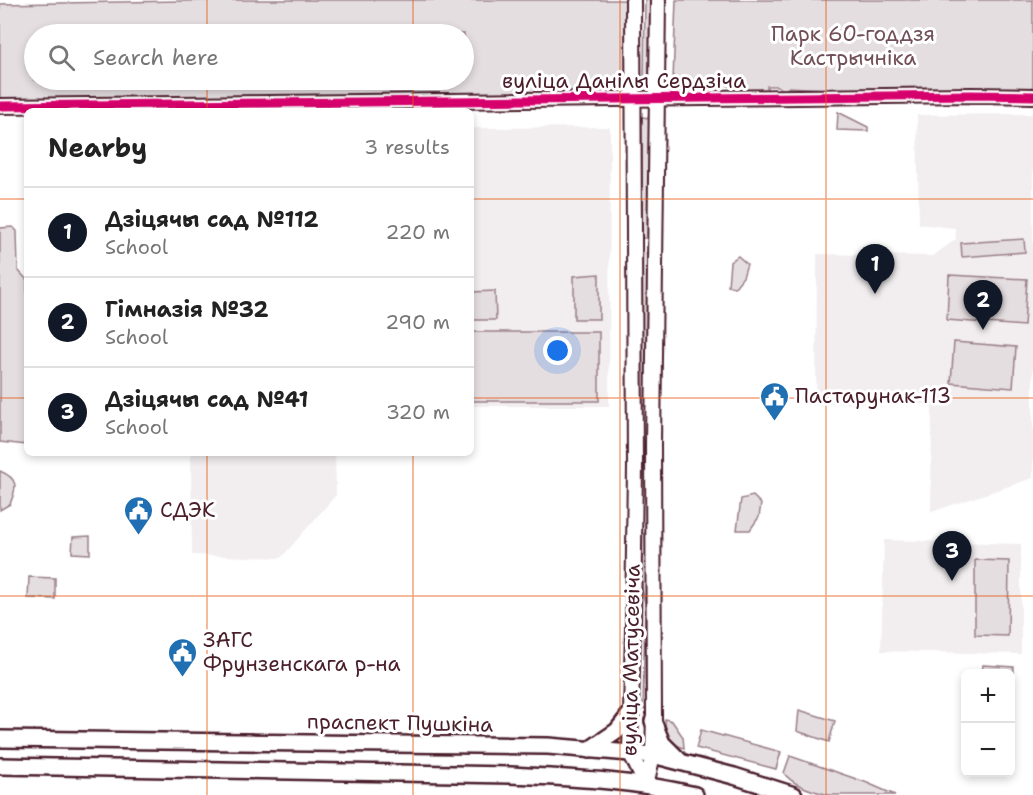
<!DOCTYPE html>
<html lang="en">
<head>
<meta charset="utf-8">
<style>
	:root { --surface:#fff; --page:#f6f6f6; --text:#222; --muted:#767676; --line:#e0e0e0; --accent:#111827 }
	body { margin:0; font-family:"Shantell Sans",sans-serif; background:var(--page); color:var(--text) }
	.controls { position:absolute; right:18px; bottom:18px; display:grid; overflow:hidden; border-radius:9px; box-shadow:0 3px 9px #0003 }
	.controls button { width:54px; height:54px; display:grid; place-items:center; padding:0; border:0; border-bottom:2px solid var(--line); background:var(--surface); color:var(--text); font:30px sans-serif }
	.you { position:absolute; left:558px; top:351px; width:21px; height:21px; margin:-15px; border:4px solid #fff; border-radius:50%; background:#1a73e8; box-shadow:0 0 0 9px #1a73e833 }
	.badge { display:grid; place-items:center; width:39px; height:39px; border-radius:50%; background:var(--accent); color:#fff; font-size:20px; font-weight:700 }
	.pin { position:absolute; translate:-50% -50px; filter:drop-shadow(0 2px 3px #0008) }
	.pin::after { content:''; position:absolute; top:32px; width:21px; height:18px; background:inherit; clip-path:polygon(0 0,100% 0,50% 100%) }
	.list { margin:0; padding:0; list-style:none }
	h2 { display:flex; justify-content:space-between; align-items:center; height:78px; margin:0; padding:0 24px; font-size:26px }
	h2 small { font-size:20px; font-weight:400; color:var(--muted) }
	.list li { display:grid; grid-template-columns:39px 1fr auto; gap:18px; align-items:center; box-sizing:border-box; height:90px; padding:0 24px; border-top:2px solid var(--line) }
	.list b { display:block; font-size:22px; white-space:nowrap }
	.list p { margin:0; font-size:20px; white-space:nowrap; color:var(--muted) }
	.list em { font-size:20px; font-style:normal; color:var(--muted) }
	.icon { flex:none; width:33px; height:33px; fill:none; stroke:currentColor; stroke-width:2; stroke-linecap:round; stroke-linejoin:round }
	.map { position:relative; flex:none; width:1033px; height:795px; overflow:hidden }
	.search { position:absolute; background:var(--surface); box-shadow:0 3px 9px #0003; left:24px; top:24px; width:450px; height:66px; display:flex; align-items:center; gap:15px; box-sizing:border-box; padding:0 21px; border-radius:33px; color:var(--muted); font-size:22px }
	.panel { position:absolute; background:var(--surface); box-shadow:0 3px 9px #0003; left:24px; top:108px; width:450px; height:348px; border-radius:9px }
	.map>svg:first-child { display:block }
	.built { fill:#f2eeef }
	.green { fill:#e5dee0; stroke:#987e86; stroke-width:1.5; fill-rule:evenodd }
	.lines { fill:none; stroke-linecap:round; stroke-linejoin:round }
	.secondary-casing { stroke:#4a1f2b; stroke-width:18 }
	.primary-casing { stroke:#4a1f2b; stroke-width:20 }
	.secondary { stroke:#fff; stroke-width:14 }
	.primary { stroke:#fff; stroke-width:15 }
	.cycleway-casing { stroke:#fff; stroke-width:13 }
	.cycleway { stroke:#d6006c; stroke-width:9 }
	.grid { fill:none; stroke:#e8590c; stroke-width:1.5; stroke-opacity:0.55 }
	.labels { text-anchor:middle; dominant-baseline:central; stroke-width:6; stroke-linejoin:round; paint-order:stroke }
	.park-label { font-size:21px; fill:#714f58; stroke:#fff }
	.street-label { font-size:21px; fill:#4a1f2b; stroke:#fff }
	.poi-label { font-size:21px; fill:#4a1f2b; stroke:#fff; text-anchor:start }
</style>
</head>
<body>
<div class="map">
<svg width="1033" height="795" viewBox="0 0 1033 795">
	<rect width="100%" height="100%" fill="#fff"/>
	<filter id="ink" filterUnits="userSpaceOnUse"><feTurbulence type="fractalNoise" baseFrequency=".0167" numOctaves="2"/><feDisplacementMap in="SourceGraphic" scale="12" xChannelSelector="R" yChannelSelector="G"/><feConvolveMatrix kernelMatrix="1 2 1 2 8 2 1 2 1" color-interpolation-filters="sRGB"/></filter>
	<g filter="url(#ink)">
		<g class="built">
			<path d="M1033,114V478L931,512L932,404L816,403L817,254L933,256L956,239L955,228L919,224L917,115Z"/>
			<path d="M610,127L609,406H471V128Z"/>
			<path d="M191,453H335L336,495L281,558L192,555Z"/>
			<path d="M884,540L1021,544V654L881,651Z"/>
		</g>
		<g class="green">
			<path d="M242,0H627L625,94L0,100V4ZM34,34H464V80H34Z"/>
			<path d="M645,0H650L649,78L647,84L644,77Z"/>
			<path d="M676,0H1033V89L863,91L789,87L785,90L781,89L778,86H767V91L743,90L719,83L673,80Z"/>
			<path d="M838,112L868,127V131L837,130Z"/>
			<path d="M642,117L649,118L648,238H642Z"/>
			<path d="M13,227L17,231L18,270L27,280V445L0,442V228Z"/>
			<path d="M1024,239L1025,252L962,257L961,243Z"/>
			<path d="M647,253L646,406H641L642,254Z"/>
			<path d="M738,256L747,264L743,277L735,287L728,286L730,262Z"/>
			<path d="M599,274V319H574V276Z"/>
			<path d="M949,275L1027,279L1024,326L947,320Z"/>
			<path d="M495,291L496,320H471V292Z"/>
			<rect x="471" y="332" width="128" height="69"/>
			<path d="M954,342L1016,347L1013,388L951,383Z"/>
			<path d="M0,471C19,479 17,487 10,504L0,510Z"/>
			<path d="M753,496L761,504L759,517L750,530H737L741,499Z"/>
			<path d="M649,533L648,709H643L645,603L639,575L641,534Z"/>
			<path d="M90,536V554L72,553L73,537Z"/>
			<path d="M975,560L1009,561L1008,636L975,635Z"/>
			<path d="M29,577L55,578V599L28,598Z"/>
			<path d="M983,665L1014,667L1013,687H1011L1010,674L982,673Z"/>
			<path d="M799,710L835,721L829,742L797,731Z"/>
			<path d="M665,719L672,721L683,737L684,748C670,744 665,733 665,719Z"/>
			<path d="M701,730L781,752L776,769L696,748Z"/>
			<path d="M790,756L865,782L895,795C876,795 847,795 829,795C816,792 792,785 784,773Z"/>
		</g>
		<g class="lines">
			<defs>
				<g id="secondary">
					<path d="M633,0L635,467L633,630L630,752L646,785"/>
					<path d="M0,106L971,95L1033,96"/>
					<path d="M646,785L653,755L654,715L653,445L658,0"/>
				</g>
				<g id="primary">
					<path d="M653,721L662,743L679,760"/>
					<path d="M0,739L548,746L653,755L734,776L794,795"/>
					<path d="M589,750L617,731L631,713"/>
					<path d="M0,766L510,775C572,778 634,780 695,795"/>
				</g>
			</defs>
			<use href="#secondary" class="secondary-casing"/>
			<use href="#primary" class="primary-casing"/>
			<use href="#secondary" class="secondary"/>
			<use href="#primary" class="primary"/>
			<defs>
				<path id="cycleway" d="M0,106L971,95L1033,96"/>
			</defs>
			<use href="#cycleway" class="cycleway-casing"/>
			<use href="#cycleway" class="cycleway"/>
		</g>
	</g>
	<path class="grid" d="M207,0V34M413,0V34M620,0V795M826,0V795M207,80V111M413,80V111M0,199H27M471,199H1033M0,398H27M471,398H1033M207,453V795M413,453V795M0,596H1033"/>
	<defs>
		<symbol id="civic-pin" viewBox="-11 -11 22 30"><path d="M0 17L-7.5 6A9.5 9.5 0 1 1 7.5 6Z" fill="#1f6fb2" stroke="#fff"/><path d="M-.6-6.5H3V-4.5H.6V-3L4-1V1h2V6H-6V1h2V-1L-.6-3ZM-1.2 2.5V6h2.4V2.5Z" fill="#fff"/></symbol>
	</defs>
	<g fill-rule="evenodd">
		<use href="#civic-pin" x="758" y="380" width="33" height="45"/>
		<use href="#civic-pin" x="122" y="494" width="33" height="45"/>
		<use href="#civic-pin" x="166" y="636" width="33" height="45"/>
	</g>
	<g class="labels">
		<g class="park-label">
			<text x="853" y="34">Парк 60-годдзя<tspan x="853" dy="24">Кастрычніка</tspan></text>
		</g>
		<g class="street-label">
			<text x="624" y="81">вуліца Данілы Сердзіча</text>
			<text transform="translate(631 660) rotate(-89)">вуліца Матусевіча</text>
			<text transform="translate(400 723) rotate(1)">праспект Пушкіна</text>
		</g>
		<g class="poi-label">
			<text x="795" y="396">Пастарунак-113</text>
			<text x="160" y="510">СДЭК</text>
			<text x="203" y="640">ЗАГС<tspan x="203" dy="24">Фрунзенскага р-на</tspan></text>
		</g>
	</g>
</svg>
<div class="controls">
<button>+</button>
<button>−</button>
</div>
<div class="you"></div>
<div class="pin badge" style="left:875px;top:294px">1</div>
<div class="pin badge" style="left:983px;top:330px">2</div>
<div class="pin badge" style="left:952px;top:581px">3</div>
<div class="search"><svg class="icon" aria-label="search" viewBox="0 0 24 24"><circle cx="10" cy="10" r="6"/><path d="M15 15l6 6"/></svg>Search here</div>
<section class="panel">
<h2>Nearby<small>3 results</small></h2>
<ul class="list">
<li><span class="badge">1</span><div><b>Дзіцячы сад №112</b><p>School</p></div><em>220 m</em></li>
<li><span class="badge">2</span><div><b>Гімназія №32</b><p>School</p></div><em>290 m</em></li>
<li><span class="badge">3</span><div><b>Дзіцячы сад №41</b><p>School</p></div><em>320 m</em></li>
</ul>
</section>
</div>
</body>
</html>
